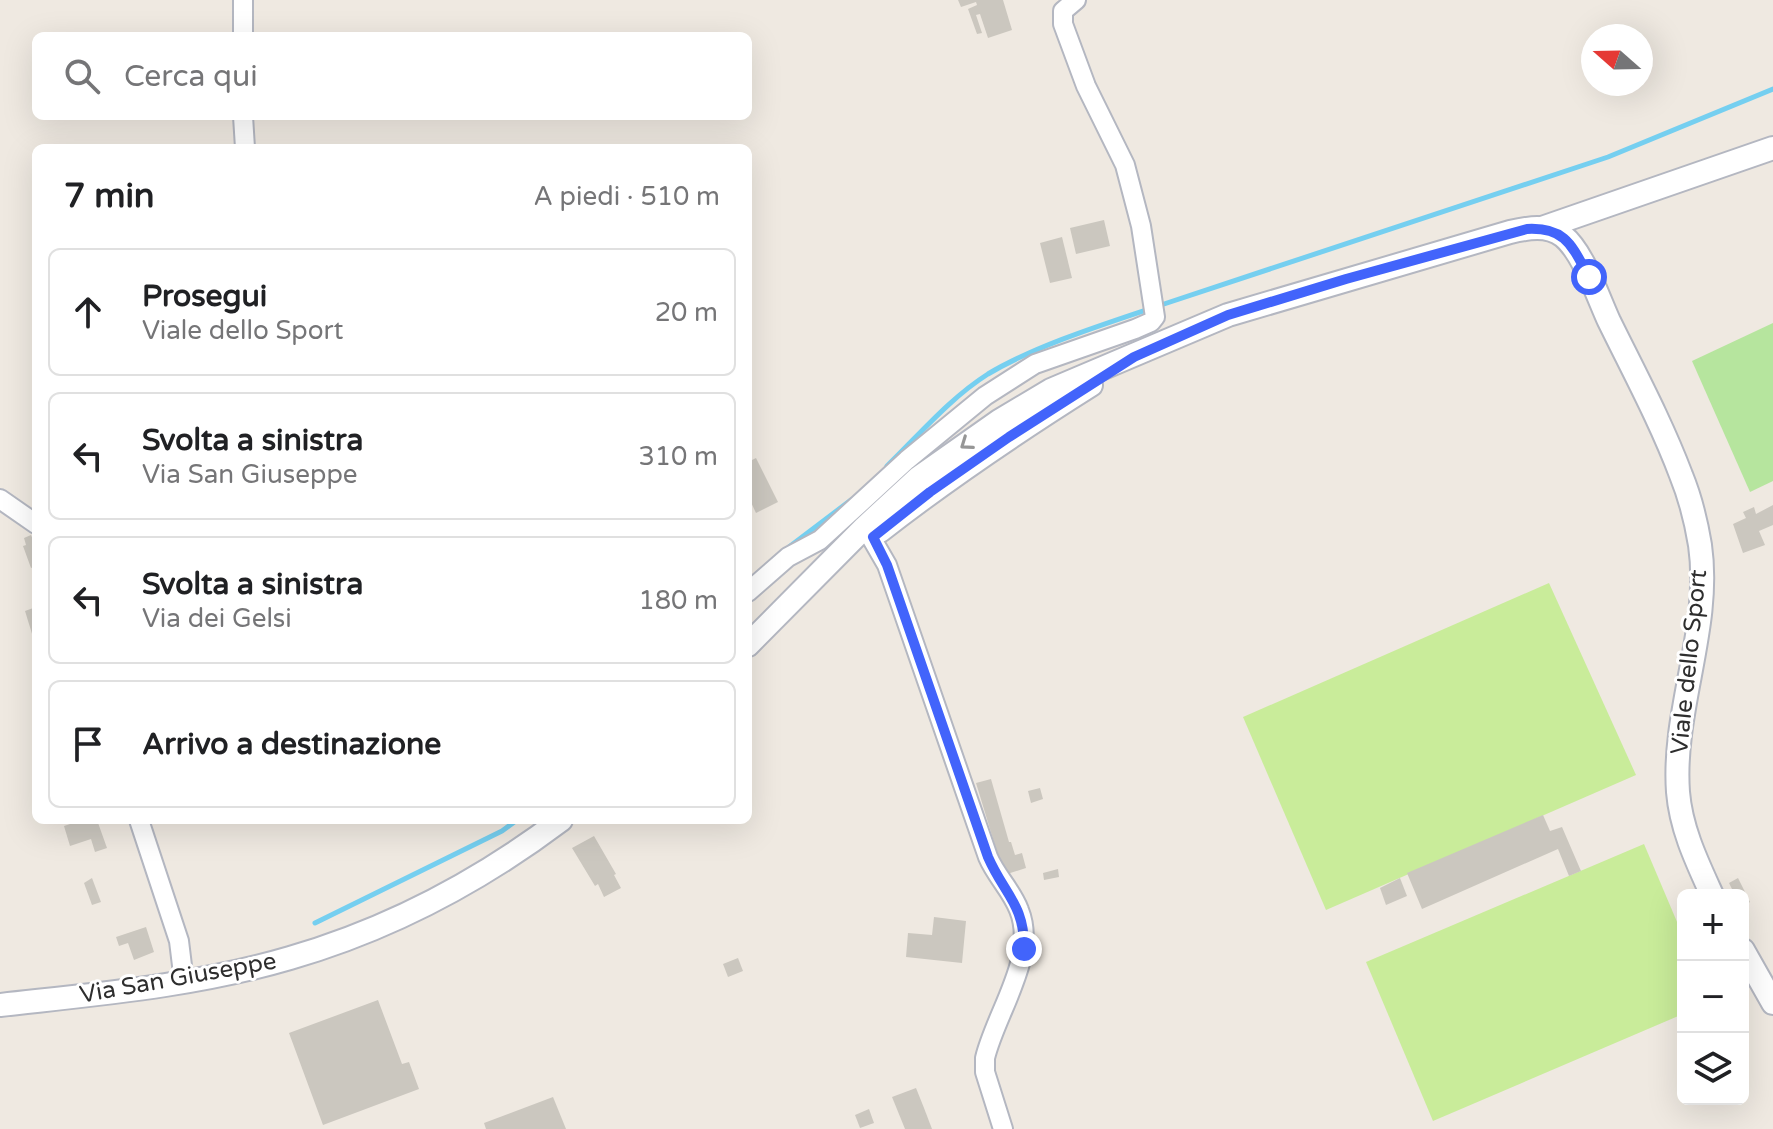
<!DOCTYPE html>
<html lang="it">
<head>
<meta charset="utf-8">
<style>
	:root { --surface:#fff; --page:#f6f6f6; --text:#202124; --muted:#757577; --line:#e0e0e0 }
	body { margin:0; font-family:"Varela Round",sans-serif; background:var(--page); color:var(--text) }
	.controls { position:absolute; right:24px; bottom:24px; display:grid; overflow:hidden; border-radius:12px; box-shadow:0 8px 32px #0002 }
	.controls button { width:72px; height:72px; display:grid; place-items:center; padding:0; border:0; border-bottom:2px solid var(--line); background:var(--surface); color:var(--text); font:40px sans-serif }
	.compass { position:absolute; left:1581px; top:24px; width:72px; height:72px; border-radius:50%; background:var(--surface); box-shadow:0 8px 32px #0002; rotate:290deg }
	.stop { position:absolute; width:24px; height:24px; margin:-18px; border:6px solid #4264fb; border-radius:50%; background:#fff }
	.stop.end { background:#4264fb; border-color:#fff; box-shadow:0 2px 8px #0008 }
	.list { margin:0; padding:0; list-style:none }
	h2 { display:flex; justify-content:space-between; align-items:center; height:104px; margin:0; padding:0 32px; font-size:34px }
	h2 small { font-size:26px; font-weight:400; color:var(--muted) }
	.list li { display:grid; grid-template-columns:52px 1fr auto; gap:24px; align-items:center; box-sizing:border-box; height:128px; margin:0 16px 16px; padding:0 16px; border:2px solid var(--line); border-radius:12px }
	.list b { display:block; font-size:30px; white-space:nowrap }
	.list p { margin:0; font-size:26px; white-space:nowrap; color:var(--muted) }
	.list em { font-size:26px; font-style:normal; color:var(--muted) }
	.icon { flex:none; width:44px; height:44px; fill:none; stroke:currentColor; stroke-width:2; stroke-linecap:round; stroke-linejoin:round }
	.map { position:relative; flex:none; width:1773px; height:1129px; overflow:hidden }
	.search { position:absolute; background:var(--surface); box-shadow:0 8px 32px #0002; left:32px; top:32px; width:720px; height:88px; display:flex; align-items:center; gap:20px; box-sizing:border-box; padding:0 28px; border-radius:12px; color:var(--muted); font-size:30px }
	.panel { position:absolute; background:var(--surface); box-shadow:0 8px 32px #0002; left:32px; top:144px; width:720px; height:680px; border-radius:12px }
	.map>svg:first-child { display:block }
	.green { fill:#b6e59e }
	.pitch { fill:#c9ec9a }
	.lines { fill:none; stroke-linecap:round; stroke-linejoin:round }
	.stream { stroke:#75cff0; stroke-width:5 }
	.building { fill:#cbc7bf }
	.minor-casing { stroke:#b4b7c1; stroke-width:22 }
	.tertiary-casing { stroke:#b4b7c1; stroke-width:26 }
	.minor { stroke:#fff; stroke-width:18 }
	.tertiary { stroke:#fff; stroke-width:22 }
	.oneway { stroke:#969696 }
	.route { stroke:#4264fb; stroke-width:10 }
	.labels { text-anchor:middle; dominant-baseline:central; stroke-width:6; stroke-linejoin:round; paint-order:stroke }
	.street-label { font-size:24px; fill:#2e2e2e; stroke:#fff }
</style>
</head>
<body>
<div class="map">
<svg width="1773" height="1129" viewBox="0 0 1773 1129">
	<rect width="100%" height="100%" fill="#efe9e1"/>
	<path class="green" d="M1773,323V481L1750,492L1692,361Z"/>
	<g class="pitch">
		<path d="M1549,583L1636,775L1326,910L1243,717Z"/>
		<path d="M1644,844L1683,936V1014L1433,1121L1366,962Z"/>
	</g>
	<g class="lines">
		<g class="stream">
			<path d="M1158,306L1608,157L1773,89"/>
			<path d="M887,466C919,435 950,398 988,374C1033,347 1098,326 1149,309"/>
			<path d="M789,547L851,500"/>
			<path d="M315,923L502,831L517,820"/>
		</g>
	</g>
	<g class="building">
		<path d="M958,0H1003L1012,30L988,38L980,14L976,15L982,33L977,34L968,9L977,5L976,2L961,7Z"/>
		<path d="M1104,220L1110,246L1076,254L1070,228Z"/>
		<path d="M1062,237L1072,278L1050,283L1040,243Z"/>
		<path d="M756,458L778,502L756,513L748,496V462Z"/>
		<path d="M1773,505V525L1759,531L1765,545L1743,553L1733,524L1746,518L1743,512L1754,507L1756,514Z"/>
		<path d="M31,535L34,542L36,541V566L31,568L23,546L26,545L24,538Z"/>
		<path d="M36,607V636L33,637L25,611Z"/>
		<path d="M991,779L1009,842H1011L1015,855L1022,853L1026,868L1004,875L976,783Z"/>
		<path d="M1040,788L1043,799L1031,803L1028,791Z"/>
		<path d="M1543,815L1550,831L1562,827L1581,871L1569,876L1558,849L1422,909L1407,873Z"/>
		<path d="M82,820H97L107,848L95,852L91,839L70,846L64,826Z"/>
		<path d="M594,836L616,874L614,875L621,888L604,897L598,884L595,886L572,848Z"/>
		<path d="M1058,869L1059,877L1044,880L1043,873Z"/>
		<path d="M92,878L101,902L92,905L84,883Z"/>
		<path d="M1400,878L1407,896L1386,905L1380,888Z"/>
		<path d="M1738,878L1750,902L1743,907V895H1735L1729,883Z"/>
		<path d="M934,917L966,921L962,963L906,957L908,933L932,935Z"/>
		<path d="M146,927L154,952L134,960L128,943L119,946L116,937Z"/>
		<path d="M738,958L743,971L728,977L723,964Z"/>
		<path d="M378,1000L402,1064L409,1062L419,1089L323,1125L289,1033Z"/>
		<path d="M916,1088L924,1108L932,1129H905L892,1097Z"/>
		<path d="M553,1097L566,1129H486L484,1123Z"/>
		<path d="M869,1109L874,1123L860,1128L855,1115Z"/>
	</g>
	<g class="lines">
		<defs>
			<g id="minor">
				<path d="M243,36V0"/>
				<path d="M243,116L245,148"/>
				<path d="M0,499L36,524"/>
				<path d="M865,527L887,565L988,857C996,876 1012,891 1019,910C1038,957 996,1012 985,1058V1072L1003,1129"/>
				<path d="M748,592L788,557L820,540L907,460L985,396L1035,364L1135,329L1151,322L1155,317L1141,226L1125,165L1086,86L1063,24V11L1076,0"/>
				<path d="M139,820L179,941L184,982"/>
			</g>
			<g id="tertiary">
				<path d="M1542,228L1773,148"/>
				<path d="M880,531C948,478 1018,431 1091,385"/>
				<path d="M748,645L865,527L918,478L999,421L1051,390L1228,315L1510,232C1528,228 1547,224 1563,236C1583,252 1598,297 1609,321C1634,372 1661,422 1681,475C1690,497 1696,521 1700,545C1712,628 1672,709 1678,792C1681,829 1697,862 1712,895"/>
				<path d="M1743,950L1773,1003"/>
				<path d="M0,1005C97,994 195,986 290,958C387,930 480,881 561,820"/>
			</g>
		</defs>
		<use href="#minor" class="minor-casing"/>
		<use href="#tertiary" class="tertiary-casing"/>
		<use href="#minor" class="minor"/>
		<use href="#tertiary" class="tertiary"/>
	</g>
	<defs><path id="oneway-chevron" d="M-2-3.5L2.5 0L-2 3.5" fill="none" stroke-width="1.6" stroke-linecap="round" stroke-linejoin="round" transform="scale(2)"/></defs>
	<use class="oneway" href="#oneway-chevron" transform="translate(966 444) rotate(145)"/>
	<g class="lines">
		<path class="route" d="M1024,949C1025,905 1004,894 988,857L887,565L873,537L930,492L1009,437L1134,357L1228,315L1346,279L1527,229C1566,227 1572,246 1589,277"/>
	</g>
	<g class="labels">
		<g class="street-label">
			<text transform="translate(1689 662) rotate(-84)">Viale dello Sport</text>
			<text transform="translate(178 978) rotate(-10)">Via San Giuseppe</text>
		</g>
	</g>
</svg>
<div class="controls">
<button>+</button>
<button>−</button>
<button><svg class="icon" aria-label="layers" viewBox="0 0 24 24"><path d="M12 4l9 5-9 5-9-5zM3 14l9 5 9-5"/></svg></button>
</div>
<svg class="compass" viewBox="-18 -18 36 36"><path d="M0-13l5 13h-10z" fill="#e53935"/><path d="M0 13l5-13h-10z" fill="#757577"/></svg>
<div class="stop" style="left:1589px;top:277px"></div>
<div class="stop end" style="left:1024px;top:949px"></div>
<div class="search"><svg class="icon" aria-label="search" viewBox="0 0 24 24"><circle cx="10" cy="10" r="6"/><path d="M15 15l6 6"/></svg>Cerca qui</div>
<section class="panel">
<h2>7 min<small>A piedi · 510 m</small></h2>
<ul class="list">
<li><svg class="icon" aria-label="ahead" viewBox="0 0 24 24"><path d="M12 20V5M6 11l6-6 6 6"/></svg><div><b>Prosegui</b><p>Viale dello Sport</p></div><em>20 m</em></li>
<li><svg class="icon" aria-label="left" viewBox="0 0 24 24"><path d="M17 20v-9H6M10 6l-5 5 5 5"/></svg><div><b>Svolta a sinistra</b><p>Via San Giuseppe</p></div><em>310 m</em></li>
<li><svg class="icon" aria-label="left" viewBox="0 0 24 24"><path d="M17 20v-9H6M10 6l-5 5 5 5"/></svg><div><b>Svolta a sinistra</b><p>Via dei Gelsi</p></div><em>180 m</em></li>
<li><svg class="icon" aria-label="arrive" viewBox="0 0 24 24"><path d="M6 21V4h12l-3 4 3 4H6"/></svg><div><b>Arrivo a destinazione</b></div></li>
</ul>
</section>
</div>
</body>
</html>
